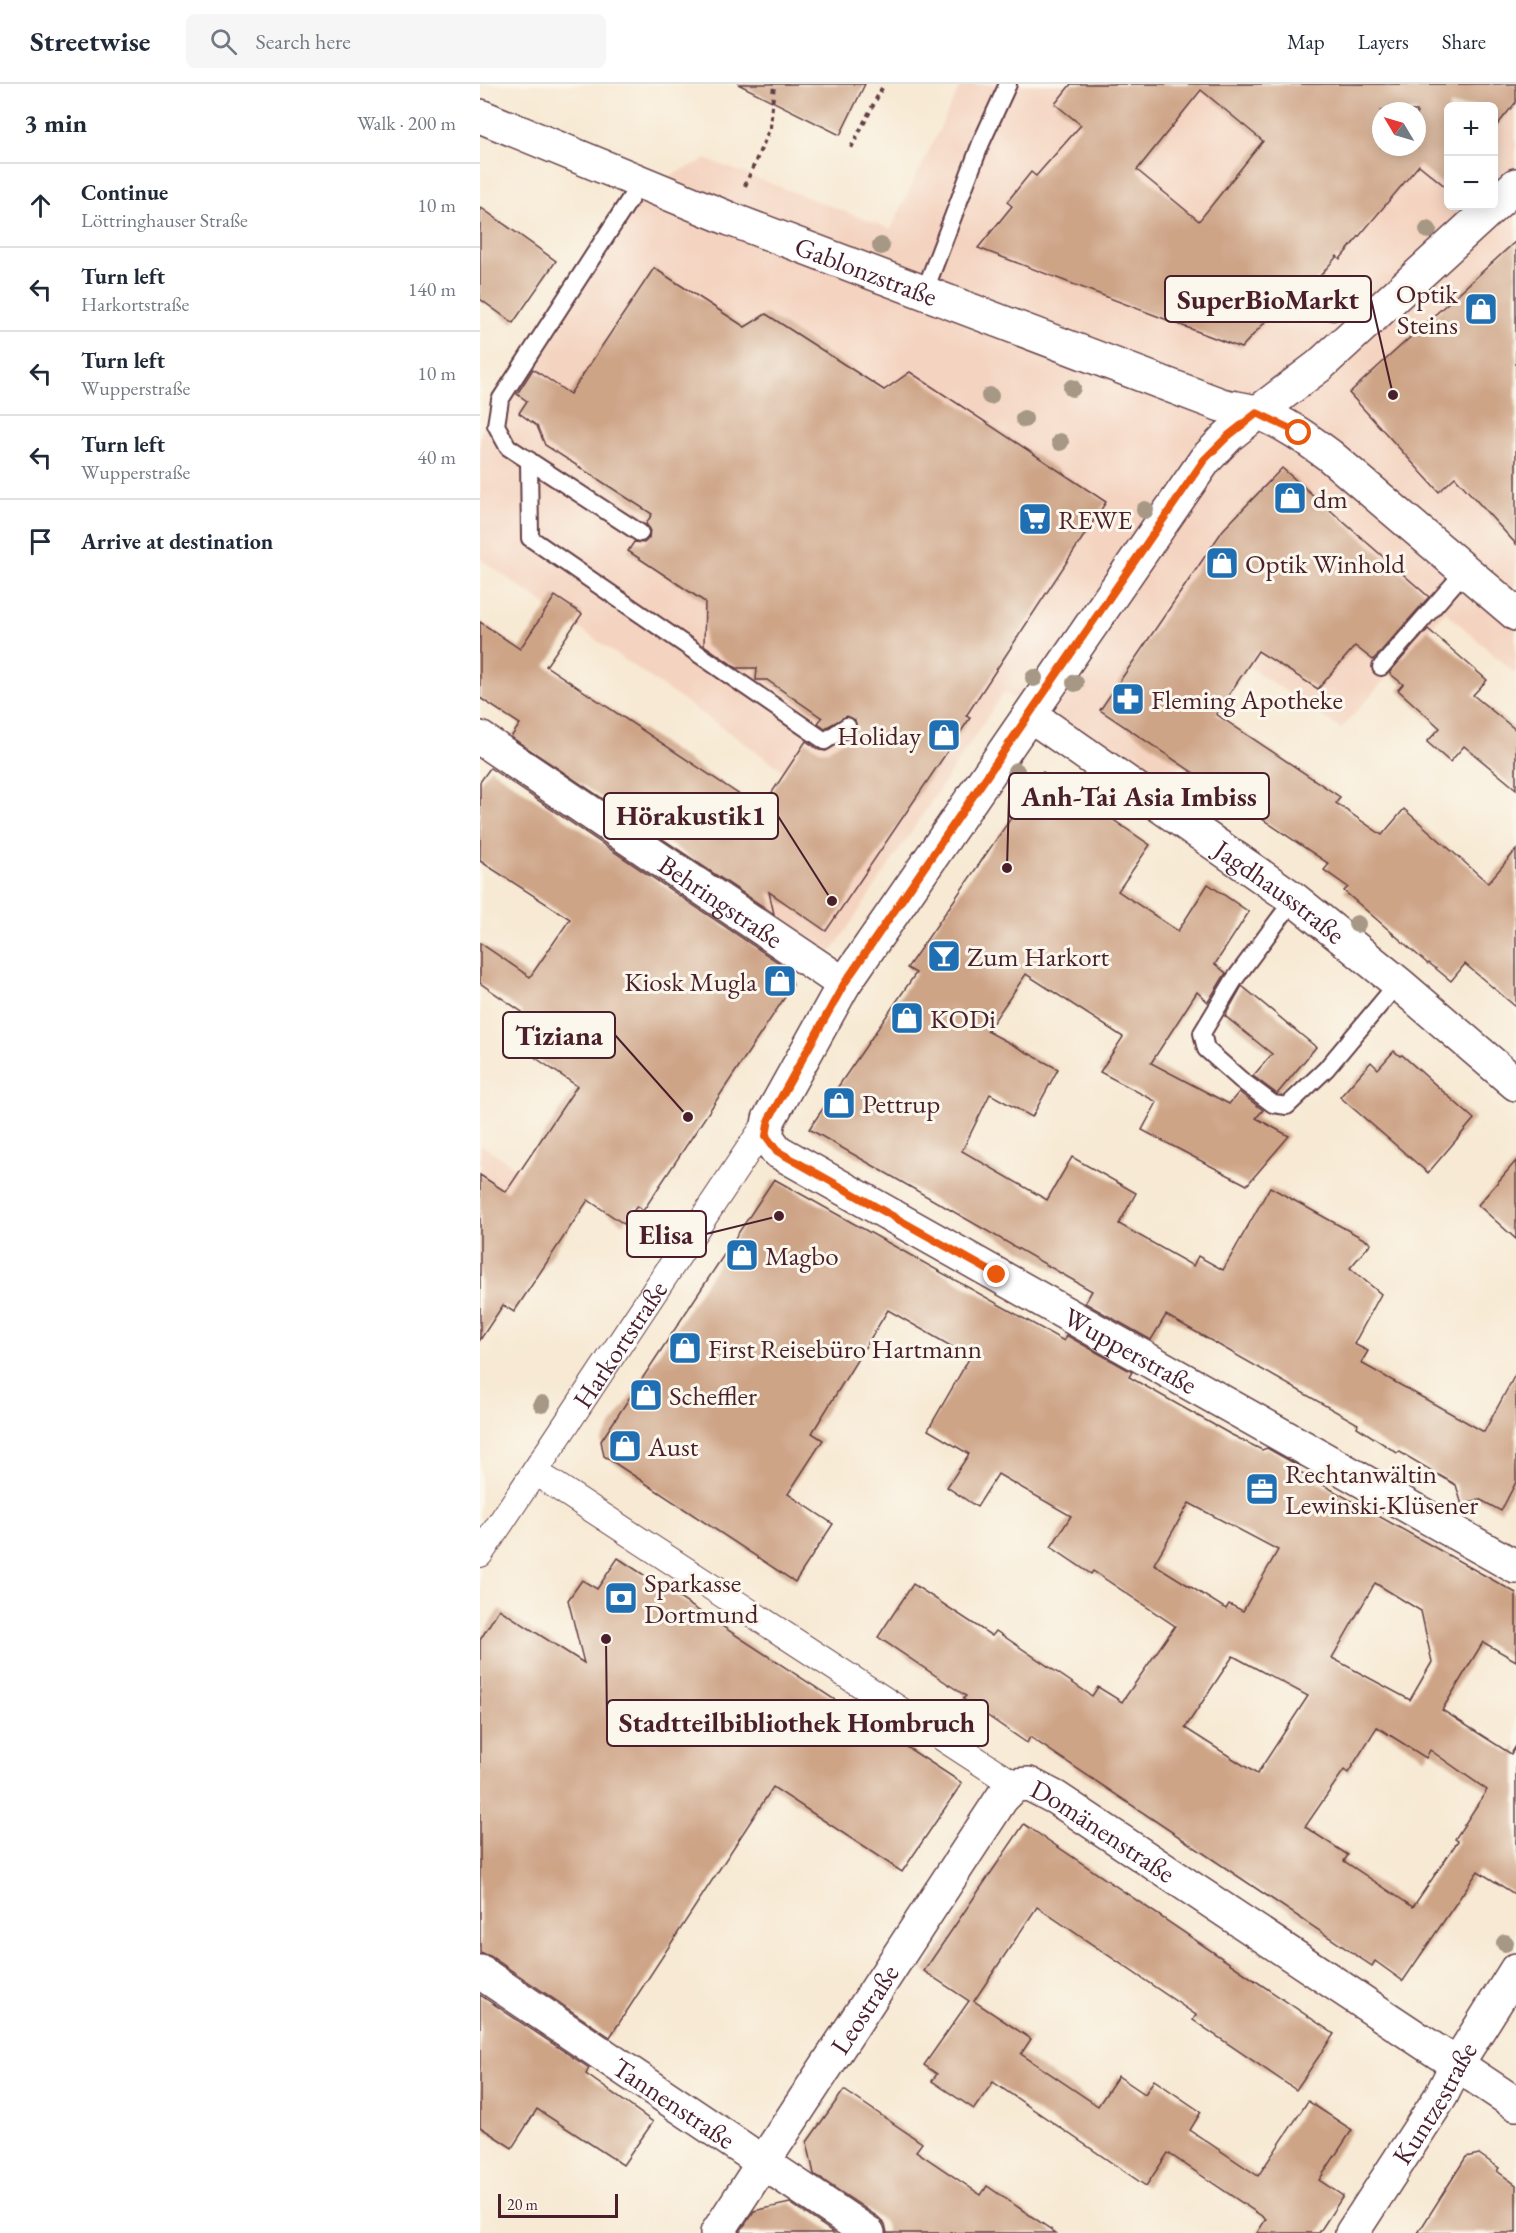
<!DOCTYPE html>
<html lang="en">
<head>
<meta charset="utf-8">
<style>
	:root { --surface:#fff; --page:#f6f6f7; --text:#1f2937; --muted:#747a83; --line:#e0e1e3 }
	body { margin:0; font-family:"EB Garamond",serif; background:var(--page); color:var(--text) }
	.controls { position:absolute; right:18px; top:18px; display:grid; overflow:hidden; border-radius:9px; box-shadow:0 3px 15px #0003 }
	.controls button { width:54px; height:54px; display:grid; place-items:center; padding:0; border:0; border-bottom:2px solid var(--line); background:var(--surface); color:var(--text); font:30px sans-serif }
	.compass { position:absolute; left:892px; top:18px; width:54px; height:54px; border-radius:50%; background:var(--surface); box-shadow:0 3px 15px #0003; rotate:308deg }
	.scale { position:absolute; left:18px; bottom:15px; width:120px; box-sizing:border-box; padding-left:6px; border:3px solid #4a1f2b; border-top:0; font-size:16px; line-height:21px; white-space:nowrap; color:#4a1f2b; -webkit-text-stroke:4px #fbf7ec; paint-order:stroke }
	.stop { position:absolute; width:18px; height:18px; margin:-14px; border:4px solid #ea580c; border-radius:50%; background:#fff }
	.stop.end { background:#ea580c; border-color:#fff; box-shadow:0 2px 6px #0008 }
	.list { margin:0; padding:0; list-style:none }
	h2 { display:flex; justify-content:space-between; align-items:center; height:78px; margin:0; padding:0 24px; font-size:26px }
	h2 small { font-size:20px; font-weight:400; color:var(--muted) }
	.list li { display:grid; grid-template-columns:39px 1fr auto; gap:18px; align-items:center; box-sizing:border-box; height:84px; padding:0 24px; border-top:2px solid var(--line) }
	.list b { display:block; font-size:22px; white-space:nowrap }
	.list p { margin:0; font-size:20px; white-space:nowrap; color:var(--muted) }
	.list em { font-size:20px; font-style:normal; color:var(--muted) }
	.icon { flex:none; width:33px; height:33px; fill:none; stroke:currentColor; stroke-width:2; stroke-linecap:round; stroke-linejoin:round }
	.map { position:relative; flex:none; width:1036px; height:2149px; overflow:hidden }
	header { display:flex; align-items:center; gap:36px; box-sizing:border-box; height:84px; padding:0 30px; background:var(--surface); border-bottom:2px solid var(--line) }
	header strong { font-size:28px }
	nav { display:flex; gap:33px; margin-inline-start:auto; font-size:21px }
	.search { width:420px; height:54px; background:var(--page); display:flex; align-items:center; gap:15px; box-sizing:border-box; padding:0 21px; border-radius:9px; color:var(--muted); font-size:22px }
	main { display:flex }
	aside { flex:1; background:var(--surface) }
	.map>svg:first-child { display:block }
	.built { fill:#f4d3c0; fill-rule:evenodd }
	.building { fill:#cea487; fill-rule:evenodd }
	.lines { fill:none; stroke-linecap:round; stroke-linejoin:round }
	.service-casing { stroke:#643d44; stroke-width:20 }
	.pedestrian-casing { stroke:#643d44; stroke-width:28 }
	.minor-casing { stroke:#643d44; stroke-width:36 }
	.tertiary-casing { stroke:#643d44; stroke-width:36 }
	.path { stroke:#643d44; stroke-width:4; stroke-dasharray:4.5 4.5; stroke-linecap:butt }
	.service { stroke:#fff; stroke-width:16 }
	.pedestrian { stroke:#fff; stroke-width:26 }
	.minor { stroke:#fff; stroke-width:33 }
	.tertiary { stroke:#fff; stroke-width:33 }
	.tree { fill:#a69885 }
	.route { stroke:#ea580c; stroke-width:8 }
	.labels { text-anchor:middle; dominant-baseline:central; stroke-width:6; stroke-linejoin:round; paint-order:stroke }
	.street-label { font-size:27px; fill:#4a1f2b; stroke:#fbf7ec }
	.poi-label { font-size:27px; fill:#4a1f2b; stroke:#fbf7ec; text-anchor:start }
	.leader { fill:none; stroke:#4a1f2b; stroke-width:2 }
	.callout-dot { fill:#4a1f2b; stroke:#fbf7ec; stroke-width:2 }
	.callout { fill:#fbf7ec; stroke:#4a1f2b; stroke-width:2 }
	.callout-label { font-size:28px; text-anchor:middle; font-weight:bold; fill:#4a1f2b }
</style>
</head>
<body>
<header>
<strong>Streetwise</strong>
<div class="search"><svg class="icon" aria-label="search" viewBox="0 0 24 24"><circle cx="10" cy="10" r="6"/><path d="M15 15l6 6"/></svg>Search here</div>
<nav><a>Map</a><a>Layers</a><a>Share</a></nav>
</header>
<main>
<aside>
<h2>3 min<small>Walk · 200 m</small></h2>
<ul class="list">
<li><svg class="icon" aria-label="ahead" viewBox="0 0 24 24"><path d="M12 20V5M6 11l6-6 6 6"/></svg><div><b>Continue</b><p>Löttringhauser Straße</p></div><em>10 m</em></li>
<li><svg class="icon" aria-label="left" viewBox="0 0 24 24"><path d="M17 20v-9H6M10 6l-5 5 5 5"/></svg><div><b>Turn left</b><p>Harkortstraße</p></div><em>140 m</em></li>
<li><svg class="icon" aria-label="left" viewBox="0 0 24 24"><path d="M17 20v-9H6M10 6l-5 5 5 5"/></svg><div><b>Turn left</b><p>Wupperstraße</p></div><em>10 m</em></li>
<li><svg class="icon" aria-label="left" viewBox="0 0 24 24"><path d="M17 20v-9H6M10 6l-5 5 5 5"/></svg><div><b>Turn left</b><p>Wupperstraße</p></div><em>40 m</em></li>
<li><svg class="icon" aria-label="arrive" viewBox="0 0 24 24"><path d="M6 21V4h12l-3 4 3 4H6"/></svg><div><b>Arrive at destination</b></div></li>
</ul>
</aside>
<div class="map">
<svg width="1036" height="2149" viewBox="0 0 1036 2149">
	<rect width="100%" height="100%" fill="#fbf7ec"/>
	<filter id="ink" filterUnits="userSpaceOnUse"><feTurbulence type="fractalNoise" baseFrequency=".0167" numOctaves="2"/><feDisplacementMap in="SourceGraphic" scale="12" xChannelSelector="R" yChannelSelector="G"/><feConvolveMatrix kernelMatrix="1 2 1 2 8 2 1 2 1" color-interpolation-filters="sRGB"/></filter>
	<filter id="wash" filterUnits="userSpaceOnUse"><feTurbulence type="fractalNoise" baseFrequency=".008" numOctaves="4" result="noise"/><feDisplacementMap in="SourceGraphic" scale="24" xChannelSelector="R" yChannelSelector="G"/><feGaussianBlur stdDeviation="1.35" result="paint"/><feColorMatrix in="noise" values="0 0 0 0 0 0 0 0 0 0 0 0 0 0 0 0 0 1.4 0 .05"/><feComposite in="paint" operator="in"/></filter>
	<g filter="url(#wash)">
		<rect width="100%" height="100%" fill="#f7e9d3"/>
		<g class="built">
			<path d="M481,0H1036V587L1034,589L965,527L861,645L768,582L681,712L524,608L351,869L258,805L327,703L0,475V351L137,117L226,75L411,145ZM968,22H1014V122H968ZM901,27H937V63H901Z"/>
			<path d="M0,1060L41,1087L0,1147Z"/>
		</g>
		<g id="blocks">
			<g class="building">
				<path d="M258,0H385L360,51Z"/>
				<path d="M591,0H1036V18L1014,45V22H969V101L966,103L939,81L860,175L857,172L818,218L810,211L761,264L498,164L532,122L527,118L551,88L556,92L601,41L575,20ZM721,6L783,57L719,137L657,86ZM901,27H937V63H901Z"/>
				<path d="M0,123L76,177L33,239L0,215Z"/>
				<path d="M1036,157V460L975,393L959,408L869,309Z"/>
				<path d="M174,184L265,243L286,230L404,306L430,288L626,418L486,632L490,634L346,847L289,808L294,830L31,653L40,640L0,614V538L40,565L75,512L102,530L66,582L281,725L326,657L339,666L346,667L373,651L377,646L375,636L367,632L345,644L338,639L342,634L287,596H276L277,584H257L224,561L225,518L148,467L154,458L164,459L169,454L170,445L166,440L172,430L65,361L57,342L39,329L47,317L37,310L53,285L90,310Z"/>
				<path d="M802,384L949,513L893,576L875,562L838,605L778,567L736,630L860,713L856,719L902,751L924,725L1008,799L1036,766V923L985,880L971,897L949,879L948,880L864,807L868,803L844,786L849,780L620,626L743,446Z"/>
				<path d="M948,545L1007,596L993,611L1036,646V705L984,662L970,678L947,658L960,644L918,606L923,600L909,589Z"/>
				<path d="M10,684L308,885L313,901L163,1127L157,1122L144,1140L108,1116L34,1228L23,1221L0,1256V1091L26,1108L97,1002L41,964L44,961L27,950L42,928L0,899V859L50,893L90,835L0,777V698Z"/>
				<path d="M563,688L670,761L638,807L698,847L728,800L769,828L735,880L746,889L728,918L717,908L671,979L749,1020L759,1008L783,1026L776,1034L809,1052L767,1101L662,1046L677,1018L620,988L643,953L546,890L507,947L578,985L552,1033L510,1010L482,1067L567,1116L592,1073L656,1109L639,1140L713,1182L718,1172L743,1186L790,1103L891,1159L870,1184L901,1210L874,1260L888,1267L881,1279L1004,1348L1036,1289V1398L1021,1427L999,1415L982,1421L976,1401L920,1368L917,1369L877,1343L878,1340L686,1231L671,1256L605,1219L612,1207L329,1045L436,889L427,884Z"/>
				<path d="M762,902L836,963L797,1010L773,992L792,970L745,932Z"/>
				<path d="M914,967L920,972L922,971L994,1035L948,1089L860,1013L891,978L898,985Z"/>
				<path d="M1036,1077V1155L998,1121Z"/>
				<path d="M294,1095L584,1257L586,1251L652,1288L649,1293L750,1350L782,1366L787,1364L819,1382L820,1388L1036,1509V1577L1003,1558L962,1626L1031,1670L1036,1662V1811L998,1787L923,1897L895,1877L892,1882L550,1653L547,1659L483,1615L486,1612L398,1553L433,1500L512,1552L516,1547L612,1612L618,1603L642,1618L695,1542L613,1487L611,1490L571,1463L591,1432L518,1390L497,1423L467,1403L489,1370L448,1346L490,1273L408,1226L332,1349L343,1356L308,1410L353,1440L315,1498L124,1372L121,1357ZM709,1419L798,1466L763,1527L749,1520L746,1525L674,1480ZM895,1499L941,1527L952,1578L930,1616L852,1574ZM753,1572L828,1612L777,1690L705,1644ZM897,1643L946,1674L950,1666L1007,1706L975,1755L978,1757L933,1823L864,1777L868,1771L825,1743L864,1686L868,1689Z"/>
				<path d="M138,1474L482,1699L422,1788L293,1703L130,1953L10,1872L0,1869V1556L19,1525L104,1579L88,1516L102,1496L117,1505Z"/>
				<path d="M544,1740L854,1950L816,2006L713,1936L716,1931L557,1823L494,1917L551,1955L541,1970L618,2022L638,1992L665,2010L674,1996L721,2028L710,2046L778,2092L828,2017L872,2046L839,2096L863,2112L839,2149H777L786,2135L688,2069L666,2102L513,1998L494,2025L452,1997L457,1990L444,1981L489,1917L444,1887Z"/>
				<path d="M0,1911L109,1984L106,1990L173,2038L143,2081L57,2025L32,2064L0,2043Z"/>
				<path d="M364,2006L442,2059L436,2067L501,2111L507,2102L576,2149H407L405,2140L398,2133L334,2090L327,2058Z"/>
				<path d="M999,2070L1019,2084L1017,2087L1036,2101V2149H938L986,2073Z"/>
				<path d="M310,2119L354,2149H259L274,2127Z"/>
			</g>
		</g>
	</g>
	<g filter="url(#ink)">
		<use href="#blocks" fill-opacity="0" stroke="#643d44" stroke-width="1.5"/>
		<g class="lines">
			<defs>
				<g id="service">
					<path d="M444,209L501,59L528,0"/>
					<path d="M49,376L50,454L345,657L367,642"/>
					<path d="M160,449L28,363L16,341L20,316L161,98"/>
					<path d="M901,583L985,487"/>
					<path d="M814,815L754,896L722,949L726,965L761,996L793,1020L807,1022L846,985L918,899"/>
				</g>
				<g id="pedestrian">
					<path d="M55,1388L535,1701"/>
					<path id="s1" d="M0,1470L289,1035"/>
				</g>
				<g id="minor">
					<path id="s2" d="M1036,101L839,282L777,329L748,352L725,376L364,900L289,1035L286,1052L297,1067L1036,1483"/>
					<path id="s3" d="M550,631L814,815L918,899L1036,1000"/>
					<path id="s4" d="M0,654L364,900"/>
					<path id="s5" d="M0,1888L388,2149"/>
					<path id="s6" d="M237,2149L522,1714L535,1701L549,1700L576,1714L1036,2020"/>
					<path id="s7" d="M872,2149L961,2012L977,1980L1036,1886"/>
				</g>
				<g id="tertiary">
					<path id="s8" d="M0,32L250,135L741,321C754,324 767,325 779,329C805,339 827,355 849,371L1036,530"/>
				</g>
			</defs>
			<use href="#service" class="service-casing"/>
			<use href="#pedestrian" class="pedestrian-casing"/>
			<use href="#minor" class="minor-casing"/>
			<use href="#tertiary" class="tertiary-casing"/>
			<g class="path">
				<path d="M371,64L404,0"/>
				<path d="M265,102L290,44L294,0"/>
			</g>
			<use href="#service" class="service"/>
			<use href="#pedestrian" class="pedestrian"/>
			<use href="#minor" class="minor"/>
			<use href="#tertiary" class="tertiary"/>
		</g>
		<g class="tree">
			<circle cx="948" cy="146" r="9"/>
			<circle cx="401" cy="162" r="9"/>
			<circle cx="853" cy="229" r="9"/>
			<circle cx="592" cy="304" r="9"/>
			<circle cx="510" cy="312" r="9"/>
			<circle cx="544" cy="335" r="9"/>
			<circle cx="580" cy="358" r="9"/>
			<circle cx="665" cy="426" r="9"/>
			<circle cx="554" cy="594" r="9"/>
			<circle cx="595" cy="599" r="9"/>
			<circle cx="536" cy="687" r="9"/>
			<circle cx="877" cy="840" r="9"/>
			<circle cx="62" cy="1320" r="9"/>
			<circle cx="1025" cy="1859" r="9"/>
		</g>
	</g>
	<g class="lines" filter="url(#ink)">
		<path class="route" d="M517,1191L297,1067L286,1052L289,1035L364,900L724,376L748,352L777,329L819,349"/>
	</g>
	<defs>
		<symbol id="shop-square" viewBox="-11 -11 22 22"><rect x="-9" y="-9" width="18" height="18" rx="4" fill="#1f6fb2" stroke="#fbf7ec"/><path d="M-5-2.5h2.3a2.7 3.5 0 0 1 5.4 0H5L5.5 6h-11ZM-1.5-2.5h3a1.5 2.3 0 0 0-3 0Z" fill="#fff"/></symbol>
		<symbol id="supermarket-square" viewBox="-11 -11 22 22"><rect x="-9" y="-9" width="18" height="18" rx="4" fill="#1f6fb2" stroke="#fbf7ec"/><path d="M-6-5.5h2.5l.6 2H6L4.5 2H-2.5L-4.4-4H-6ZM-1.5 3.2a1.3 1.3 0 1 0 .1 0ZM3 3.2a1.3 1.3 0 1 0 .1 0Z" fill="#fff"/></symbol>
		<symbol id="pharmacy-square" viewBox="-11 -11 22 22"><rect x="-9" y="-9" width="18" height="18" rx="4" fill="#1f6fb2" stroke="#fbf7ec"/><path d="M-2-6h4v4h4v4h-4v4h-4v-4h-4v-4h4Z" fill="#fff"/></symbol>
		<symbol id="bar-square" viewBox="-11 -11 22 22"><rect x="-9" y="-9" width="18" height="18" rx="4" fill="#1f6fb2" stroke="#fbf7ec"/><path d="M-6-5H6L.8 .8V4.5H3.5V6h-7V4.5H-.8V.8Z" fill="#fff"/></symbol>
		<symbol id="office-square" viewBox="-11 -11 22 22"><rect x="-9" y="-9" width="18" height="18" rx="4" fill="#1f6fb2" stroke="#fbf7ec"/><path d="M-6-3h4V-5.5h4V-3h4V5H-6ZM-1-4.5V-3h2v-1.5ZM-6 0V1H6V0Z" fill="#fff"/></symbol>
		<symbol id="bank-square" viewBox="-11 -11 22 22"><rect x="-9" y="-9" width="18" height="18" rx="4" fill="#1f6fb2" stroke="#fbf7ec"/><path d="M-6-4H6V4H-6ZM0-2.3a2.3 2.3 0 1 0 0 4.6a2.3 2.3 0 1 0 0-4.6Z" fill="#fff"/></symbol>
	</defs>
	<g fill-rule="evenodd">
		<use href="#shop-square" x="982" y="206" width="38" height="38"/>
		<use href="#shop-square" x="791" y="395" width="38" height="38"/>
		<use href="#supermarket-square" x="536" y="416" width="38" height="38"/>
		<use href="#shop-square" x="723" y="460" width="38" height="38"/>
		<use href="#pharmacy-square" x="629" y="596" width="38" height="38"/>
		<use href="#shop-square" x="445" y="632" width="38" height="38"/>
		<use href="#bar-square" x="445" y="853" width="38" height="38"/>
		<use href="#shop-square" x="281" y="878" width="38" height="38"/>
		<use href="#shop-square" x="408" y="915" width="38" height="38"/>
		<use href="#shop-square" x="340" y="1000" width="38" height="38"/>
		<use href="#shop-square" x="243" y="1152" width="38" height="38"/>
		<use href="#shop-square" x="186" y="1245" width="38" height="38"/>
		<use href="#shop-square" x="147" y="1292" width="38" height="38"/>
		<use href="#shop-square" x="126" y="1343" width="38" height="38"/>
		<use href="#office-square" x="763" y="1386" width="38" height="38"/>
		<use href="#bank-square" x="122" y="1495" width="38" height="38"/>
	</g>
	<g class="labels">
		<g class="street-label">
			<text stroke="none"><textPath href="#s8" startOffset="416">Gablonzstraße</textPath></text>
			<text stroke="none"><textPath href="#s3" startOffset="306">Jagdhausstraße</textPath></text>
			<text stroke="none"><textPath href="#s4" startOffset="291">Behringstraße</textPath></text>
			<text stroke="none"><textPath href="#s1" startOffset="252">Harkortstraße</textPath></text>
			<text stroke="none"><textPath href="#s2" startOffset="1648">Wupperstraße</textPath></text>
			<text stroke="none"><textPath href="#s6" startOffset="640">Domänenstraße</textPath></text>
			<text stroke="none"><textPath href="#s6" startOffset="268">Leostraße</textPath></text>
			<text stroke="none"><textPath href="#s5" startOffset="234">Tannenstraße</textPath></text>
			<text stroke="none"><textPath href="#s7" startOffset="154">Kuntzestraße</textPath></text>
		</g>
		<g class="poi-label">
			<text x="978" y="209" text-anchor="end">Optik<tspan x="978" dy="31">Steins</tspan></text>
			<text x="833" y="414">dm</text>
			<text x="578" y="435">REWE</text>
			<text x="765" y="479">Optik Winhold</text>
			<text x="671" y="615">Fleming Apotheke</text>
			<text x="441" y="651" text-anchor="end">Holiday</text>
			<text x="487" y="872">Zum Harkort</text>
			<text x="277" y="897" text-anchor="end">Kiosk Mugla</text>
			<text x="450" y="934">KODi</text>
			<text x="382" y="1019">Pettrup</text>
			<text x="285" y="1171">Magbo</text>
			<text x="228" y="1264">First Reisebüro Hartmann</text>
			<text x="189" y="1311">Scheffler</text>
			<text x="168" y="1362">Aust</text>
			<text x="805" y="1389">Rechtanwältin<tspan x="805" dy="31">Lewinski-Klüsener</tspan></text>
			<text x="164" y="1498">Sparkasse<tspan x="164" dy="31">Dortmund</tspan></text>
		</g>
	</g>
	<path class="leader" d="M913 311L891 215M527 784L529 712M352 817L298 732M208 1033L135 951M299 1132L226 1150M126 1555L127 1639"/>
	<g class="callout-dot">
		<circle cx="913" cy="311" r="6"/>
		<circle cx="527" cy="784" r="6"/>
		<circle cx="352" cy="817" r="6"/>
		<circle cx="208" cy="1033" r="6"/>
		<circle cx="299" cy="1132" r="6"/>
		<circle cx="126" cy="1555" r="6"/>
	</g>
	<g class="callout">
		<rect x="685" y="192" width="206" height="46" rx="6"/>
		<rect x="529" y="689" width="260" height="46" rx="6"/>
		<rect x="124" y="709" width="174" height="46" rx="6"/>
		<rect x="23" y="928" width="112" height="46" rx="6"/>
		<rect x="147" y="1127" width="79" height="46" rx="6"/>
		<rect x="127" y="1616" width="381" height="46" rx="6"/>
	</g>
	<g class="callout-label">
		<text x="788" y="225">SuperBioMarkt</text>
		<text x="659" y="722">Anh-Tai Asia Imbiss</text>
		<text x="211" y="741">Hörakustik1</text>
		<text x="79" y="961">Tiziana</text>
		<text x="186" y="1160">Elisa</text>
		<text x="317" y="1648">Stadtteilbibliothek Hombruch</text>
	</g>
</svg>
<div class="controls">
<button>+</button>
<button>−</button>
</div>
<svg class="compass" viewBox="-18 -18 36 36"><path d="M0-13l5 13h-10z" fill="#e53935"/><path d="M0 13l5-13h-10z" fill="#747a83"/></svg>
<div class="scale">20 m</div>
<div class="stop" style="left:819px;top:349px"></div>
<div class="stop end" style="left:517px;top:1191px"></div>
</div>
</main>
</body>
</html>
